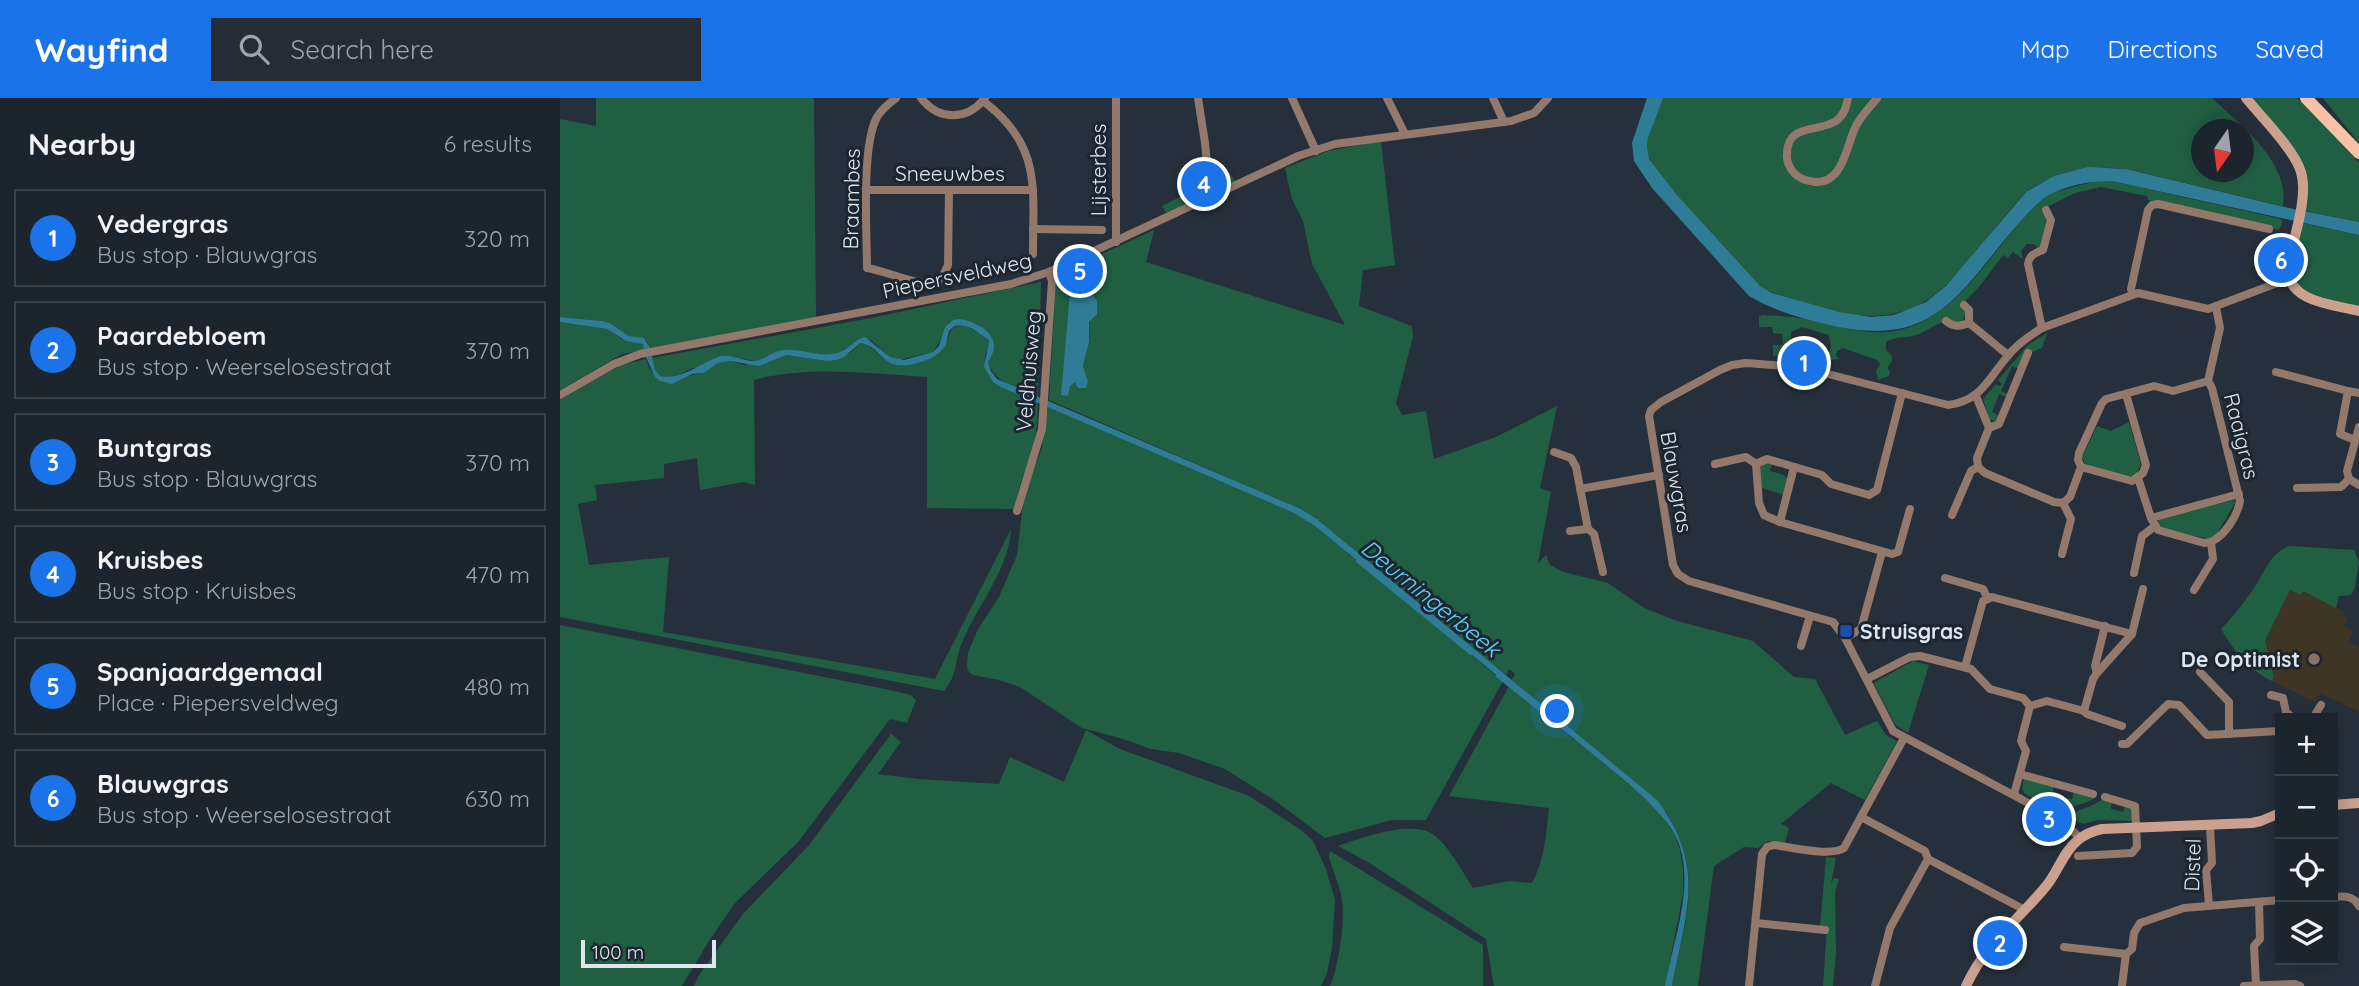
<!DOCTYPE html>
<html lang="en">
<head>
<meta charset="utf-8">
<style>
	:root { --surface:#1c242d; --page:#252c35; --text:#f1f3f6; --muted:#a0a4aa; --line:#3a4149; --accent:#1a73e8 }
	body { margin:0; font-family:Quicksand,sans-serif; background:var(--page); color:var(--text) }
	.controls { position:absolute; right:21px; bottom:21px; display:grid; overflow:hidden; border-radius:0px; box-shadow:0 4px 18px #0003 }
	.controls button { width:63px; height:63px; display:grid; place-items:center; padding:0; border:0; border-bottom:2px solid var(--line); background:var(--surface); color:var(--text); font:35px sans-serif }
	.compass { position:absolute; left:1631px; top:21px; width:63px; height:63px; border-radius:50%; background:var(--surface); box-shadow:0 4px 18px #0003; rotate:194deg }
	.scale { position:absolute; left:21px; bottom:18px; width:135px; box-sizing:border-box; padding-left:7px; border:4px solid #e0e6ee; border-top:0; font-size:19px; line-height:24px; white-space:nowrap; color:#e0e6ee; -webkit-text-stroke:5px #1c2631; paint-order:stroke }
	.you { position:absolute; left:998px; top:614px; width:24px; height:24px; margin:-18px; border:5px solid #fff; border-radius:50%; background:#1a73e8; box-shadow:0 0 0 10px #1a73e833 }
	.badge { display:grid; place-items:center; width:46px; height:46px; border-radius:50%; background:var(--accent); color:#fff; font-size:23px; font-weight:700 }
	.pin { position:absolute; translate:-50% -50%; border:4px solid #fff; box-shadow:0 2px 7px #0006 }
	.list { margin:0; padding:0; list-style:none }
	h2 { display:flex; justify-content:space-between; align-items:center; height:91px; margin:0; padding:0 28px; font-size:30px }
	h2 small { font-size:23px; font-weight:400; color:var(--muted) }
	.list li { display:grid; grid-template-columns:46px 1fr auto; gap:21px; align-items:center; box-sizing:border-box; height:98px; margin:0 14px 14px; padding:0 14px; border:2px solid var(--line); border-radius:0px }
	.list b { display:block; font-size:26px; white-space:nowrap }
	.list p { margin:0; font-size:23px; white-space:nowrap; color:var(--muted) }
	.list em { font-size:23px; font-style:normal; color:var(--muted) }
	.icon { flex:none; width:38px; height:38px; fill:none; stroke:currentColor; stroke-width:2; stroke-linecap:round; stroke-linejoin:round }
	.map { position:relative; flex:none; width:1799px; height:888px; overflow:hidden }
	header { display:flex; align-items:center; gap:42px; box-sizing:border-box; height:98px; padding:0 35px; background:var(--accent); color:#fff }
	header strong { font-size:33px }
	nav { display:flex; gap:38px; margin-inline-start:auto; font-size:24px }
	.search { width:490px; height:63px; background:var(--page); display:flex; align-items:center; gap:18px; box-sizing:border-box; padding:0 24px; border-radius:0px; color:var(--muted); font-size:26px }
	main { display:flex }
	aside { flex:1; background:var(--surface) }
	.map>svg:first-child { display:block }
	.education { fill:#3f3525 }
	.green { fill:#215f43; fill-rule:evenodd }
	.water { fill:#2e7c96 }
	.lines { fill:none; stroke-linecap:round; stroke-linejoin:round }
	.stream { stroke:#2e7c96; stroke-width:2.5 }
	.street { stroke:#93786c; stroke-width:8 }
	.secondary { stroke:#cba18d; stroke-width:10 }
	.primary { stroke:#f7c1a7; stroke-width:12 }
	.transit-dot { fill:#1a4fb4; stroke:#1c2631; stroke-width:2.5 }
	.education-dot { fill:#8d6e63; stroke:#1c2631; stroke-width:2.5 }
	.labels { text-anchor:middle; dominant-baseline:central; stroke-width:6; stroke-linejoin:round; paint-order:stroke }
	.street-label { font-size:21px; fill:#e0e6ee; stroke:#1c2631 }
	.poi-label { font-size:21px; font-weight:bold; fill:#e0e6ee; stroke:#1c2631; text-anchor:start }
	.water-label { font-size:23px; font-style:italic; fill:#61d0f7; stroke:#1c2631 }
</style>
</head>
<body>
<header>
<strong>Wayfind</strong>
<div class="search"><svg class="icon" aria-label="search" viewBox="0 0 24 24"><circle cx="10" cy="10" r="6"/><path d="M15 15l6 6"/></svg>Search here</div>
<nav><a>Map</a><a>Directions</a><a>Saved</a></nav>
</header>
<main>
<aside>
<h2>Nearby<small>6 results</small></h2>
<ul class="list">
<li><span class="badge">1</span><div><b>Vedergras</b><p>Bus stop · Blauwgras</p></div><em>320 m</em></li>
<li><span class="badge">2</span><div><b>Paardebloem</b><p>Bus stop · Weerselosestraat</p></div><em>370 m</em></li>
<li><span class="badge">3</span><div><b>Buntgras</b><p>Bus stop · Blauwgras</p></div><em>370 m</em></li>
<li><span class="badge">4</span><div><b>Kruisbes</b><p>Bus stop · Kruisbes</p></div><em>470 m</em></li>
<li><span class="badge">5</span><div><b>Spanjaardgemaal</b><p>Place · Piepersveldweg</p></div><em>480 m</em></li>
<li><span class="badge">6</span><div><b>Blauwgras</b><p>Bus stop · Weerselosestraat</p></div><em>630 m</em></li>
</ul>
</aside>
<div class="map">
<svg width="1799" height="888" viewBox="0 0 1799 888">
	<rect width="100%" height="100%" fill="#26303c"/>
	<path class="education" d="M1730,492L1743,493L1785,514L1783,518L1787,520L1784,528L1794,533L1788,544L1799,549V614L1760,595L1755,604L1712,583L1714,579L1705,544Z"/>
	<g class="green">
		<path d="M36,0H254L256,220L91,250L86,242L69,238L50,225L42,223L0,219V21L36,28Z"/>
		<path d="M1103,0H1652C1681,28 1730,64 1723,108L1566,71C1530,67 1497,73 1466,94C1401,162 1377,242 1266,211C1244,204 1220,200 1200,188C1182,171 1092,74 1088,57C1084,38 1096,17 1103,0ZM1642,32H1684V74H1642Z"/>
		<path d="M1690,0H1737L1759,20L1799,65V124L1745,113L1748,81L1744,68Z"/>
		<path d="M1763,0H1799V45Z"/>
		<path d="M821,43L835,167L803,172L799,208L852,228L853,238L836,305L842,317L866,313L874,361L936,339L997,308L980,390L991,394L978,465L986,457L990,467L1003,474L1048,485L1084,510L1117,523L1193,543L1234,579L1255,581L1285,637L1317,623L1326,637L1337,643L1305,702L1271,685L1221,726L1229,730L1225,745L1208,743L1198,750L1184,749L1154,768L1138,888H1112C1125,822 1145,776 1106,714L952,582L955,576L949,571L946,577L757,421L741,411L489,302L496,182L501,175L594,132L586,164L785,227L752,166L743,123L732,101L725,70L768,53ZM515,190L530,194L529,244L523,268L528,283H515L510,288Z"/>
		<path d="M669,74L676,84L607,116L602,108Z"/>
		<path d="M1537,83H1552L1721,121L1722,125L1719,132L1588,102L1587,98L1541,89L1515,95L1481,112L1488,122L1479,151L1474,146H1467L1461,153L1463,161L1453,154L1448,160L1443,157L1419,189L1400,208L1406,214L1403,223C1396,225 1393,223 1386,224C1377,224 1367,233 1359,236C1347,241 1339,237 1326,244V252L1332,258V263L1327,270L1330,273L1329,278L1318,282L1316,273L1320,267L1317,262L1283,250L1277,253L1276,258L1279,261L1261,263L1263,254H1269L1271,249L1269,237L1242,229L1231,234V258H1213V247H1223L1222,236L1213,235L1212,229H1199V219L1202,217C1216,218 1231,218 1245,221C1268,225 1290,233 1313,234C1392,239 1430,150 1479,104L1494,94Z"/>
		<path d="M1742,125L1799,137V209C1777,205 1731,200 1733,169C1733,155 1739,139 1742,125Z"/>
		<path d="M481,184L478,298C459,290 435,286 428,264C433,253 436,249 431,237L393,222L373,254L338,262L330,259L311,242L298,241L282,254L266,258L222,252L196,263L167,258L156,259L142,269L132,270L113,280L100,279L95,273L92,260L311,220Z"/>
		<path d="M0,224L47,231L62,241L83,246L84,252L62,256L0,292Z"/>
		<path d="M404,227L421,236L429,244L425,259L433,284L478,305C477,322 477,340 471,356C465,375 457,391 455,411L367,410V279C310,276 250,267 194,282L195,387L183,384L140,392L137,360L104,366V380L35,387L37,402L18,406L29,467L109,459L103,534L375,581L451,431C449,472 416,509 401,547C394,566 398,576 384,593L0,519V302L61,267L86,261L89,270L100,283L144,275L158,265L170,263L184,267L226,257L266,263L290,255L300,245C312,246 314,255 323,259C329,262 343,266 350,266C363,266 381,256 387,244C391,233 390,228 404,227Z"/>
		<path d="M1487,235L1482,250L1472,254L1466,252L1459,271L1452,268L1441,293L1448,296L1447,299L1439,296L1432,314L1439,318L1436,323L1430,322L1423,301L1436,286L1439,288L1442,286L1438,282L1468,247Z"/>
		<path d="M488,309L734,415L755,428L943,583L866,722H832L765,740L717,704L665,671L619,655L591,651L560,640L522,630L460,589L439,582L413,577L409,574L407,569L408,555L417,533L439,499L457,457L463,405L468,386L482,350Z"/>
		<path d="M1569,324L1581,366L1576,377L1567,379L1526,368L1522,359L1537,328L1551,333Z"/>
		<path d="M1207,365L1212,366L1210,373L1224,377L1228,382L1224,397L1202,390L1199,374L1200,369Z"/>
		<path d="M1675,402V405L1655,439L1650,441L1604,431L1597,426L1600,420Z"/>
		<path d="M1729,448L1794,452L1799,464L1795,489L1791,497L1779,498L1776,510L1743,493L1741,497L1730,492L1705,543L1714,579L1712,583C1690,573 1673,552 1661,531C1672,520 1681,508 1690,496C1703,479 1708,456 1729,448Z"/>
		<path d="M0,527L325,591L351,597L356,602L347,625L330,621L239,743L175,805L147,846L122,888H0Z"/>
		<path d="M1353,563L1369,567L1348,635L1335,626L1314,586L1315,584Z"/>
		<path d="M949,588L1069,686L1098,713L1115,737L1120,752L1123,772V796L1105,888H934L926,841L808,764L778,748C802,740 851,721 874,737C887,746 904,776 913,790L949,783L972,785C985,761 986,736 989,710L889,698Z"/>
		<path d="M526,632L560,651L689,698L741,732L753,743L766,771L775,802L772,850L767,875L761,888H134L139,877L183,816L250,746L331,636L341,644L318,676L358,681L439,686L450,659L504,684Z"/>
		<path d="M1464,680L1494,688L1492,696L1512,701L1514,693L1536,699C1526,708 1511,705 1503,716L1465,696L1462,691Z"/>
		<path d="M1543,701L1552,703L1551,711L1563,714L1566,706L1571,708L1575,723L1538,722L1523,726L1508,719L1509,716C1523,710 1530,710 1543,701Z"/>
		<path d="M770,753L923,847V888H770C779,867 785,825 782,802C780,788 773,773 769,760Z"/>
		<path d="M1266,759L1276,760L1271,786L1274,780L1279,781L1275,794L1276,855L1273,888H1263L1267,830L1260,829Z"/>
	</g>
	<g class="water">
		<path d="M1087,0H1103L1088,40L1087,49L1089,61L1116,96L1200,188L1212,195L1279,214L1311,219L1334,217L1366,204L1386,188L1466,94L1494,78L1528,69L1566,71L1733,111L1794,123L1799,124V137L1552,83C1533,83 1513,86 1495,94C1477,102 1465,119 1452,133C1396,200 1372,249 1274,228C1244,221 1216,214 1189,198L1092,90L1074,63L1072,45Z"/>
		<path d="M515,190L530,194L537,203V216L529,224V244L523,268L528,283L526,290H518L515,284L510,288L508,298L501,297L510,195Z"/>
		<path d="M0,219L42,223L50,225L69,238L84,240L91,251L84,253L83,246L66,243L47,231L0,224Z"/>
		<path d="M400,221C413,223 435,233 434,248C434,254 431,259 428,264L431,273L437,281L741,411L757,421L1097,702C1147,768 1126,814 1112,888H1105C1113,842 1137,784 1116,739C1105,718 1086,702 1069,686L755,428L734,415L441,289L433,284L424,269L429,243C421,236 402,220 391,231C387,235 388,241 386,246C379,261 353,269 337,267C322,265 316,246 300,245L284,259L276,262L266,263L226,257L199,268L170,263L158,265L144,275L132,276L112,286L100,283L95,279L86,259L92,258L95,272L100,278C118,283 139,267 155,260C168,254 179,262 192,263C204,263 212,253 223,252C242,250 259,260 277,255C288,253 293,241 305,239L330,259L344,262L373,254L379,248L385,229L393,222Z"/>
	</g>
	<g class="lines">
		<g class="stream">
			<path d="M797,463L911,556"/>
			<path d="M937,578L987,618"/>
		</g>
		<g class="street">
			<path d="M336,0C328,6 322,11 317,19C301,49 307,134 307,170C327,173 364,191 380,184L388,167L389,92"/>
			<path d="M361,0C379,23 407,23 425,0"/>
			<path d="M638,0L645,45L650,100"/>
			<path d="M732,0L756,53"/>
			<path d="M827,0L845,36"/>
			<path d="M933,0L944,24"/>
			<path d="M1288,0C1286,10 1284,17 1276,23C1258,35 1227,25 1227,56C1226,63 1230,71 1235,76C1240,81 1248,83 1255,84C1285,85 1286,45 1297,26C1302,17 1311,8 1317,0"/>
			<path d="M423,3C482,47 473,90 473,156"/>
			<path d="M308,92H473"/>
			<path d="M473,131L542,132"/>
			<path d="M556,144V0"/>
			<path d="M1573,196L1571,191L1588,112L1592,107L1598,106L1709,131"/>
			<path d="M1404,207L1409,212V225"/>
			<path d="M1386,223C1394,229 1399,229 1409,225"/>
			<path d="M1409,225L1448,257"/>
			<path d="M1482,230L1468,166C1469,157 1475,155 1483,152L1491,122L1486,112"/>
			<path d="M1716,274L1788,293L1780,336L1795,342"/>
			<path d="M1788,293L1799,295"/>
			<path d="M0,297L54,266L80,256L451,186L489,174L738,58L775,46L951,23L974,15L988,0"/>
			<path d="M1416,298L1429,330"/>
			<path d="M1799,329L1787,373L1789,381L1799,387"/>
			<path d="M994,354L1011,360L1016,369L1028,431L1034,436L1043,474"/>
			<path d="M1155,366L1186,359L1196,366L1207,361L1262,377L1271,386L1309,397L1317,392L1342,295"/>
			<path d="M1196,366L1199,405L1204,417L1220,424L1332,456L1338,454L1350,411"/>
			<path d="M1418,369L1425,375L1494,404L1503,405L1510,399L1521,369L1518,362L1519,355L1542,305L1546,301L1594,288L1613,293L1648,283"/>
			<path d="M1521,369L1572,383L1583,375L1586,367L1566,296"/>
			<path d="M1578,380L1591,420L1598,432L1644,445L1651,444"/>
			<path d="M1737,390L1781,389L1789,381"/>
			<path d="M1020,391L1099,377"/>
			<path d="M457,413L482,331L492,183L489,174"/>
			<path d="M1392,417L1411,373L1418,369L1417,360L1429,330L1439,326L1468,255"/>
			<path d="M1591,420L1679,396"/>
			<path d="M1220,424L1234,369"/>
			<path d="M1010,433L1028,431"/>
			<path d="M1502,456L1511,421L1503,405"/>
			<path d="M1574,475L1582,438L1595,428"/>
			<path d="M1385,480L1423,491L1428,501"/>
			<path d="M1634,492L1653,461L1651,444C1665,437 1677,419 1680,403L1652,290L1648,283L1660,230L1656,209"/>
			<path d="M1285,540L1301,531L1322,454"/>
			<path d="M1241,548L1250,518"/>
			<path d="M1405,569L1423,503L1432,499L1572,536"/>
			<path d="M1640,574L1669,604V636"/>
			<path d="M1537,575L1572,536L1583,491"/>
			<path d="M1307,581L1350,559L1360,558L1411,571L1430,591L1463,600L1470,608L1461,643L1466,653L1454,696"/>
			<path d="M1711,597L1723,600L1726,614L1733,620"/>
			<path d="M1470,608L1487,603L1524,613L1527,616L1562,628"/>
			<path d="M1524,613L1533,581L1537,575L1535,568L1545,528"/>
			<path d="M1753,620L1761,607"/>
			<path d="M1562,646H1567L1608,606L1619,607L1647,637L1720,633"/>
			<path d="M1460,676L1533,696"/>
			<path d="M1301,719L1365,753L1368,761L1465,812"/>
			<path d="M1520,740L1502,723L1333,633L1285,540L1273,524L1129,483L1118,476L1113,467L1089,318L1091,312L1101,304L1160,272L1172,267L1186,265L1241,269L1388,307C1421,303 1427,282 1447,259C1456,247 1469,238 1482,230L1578,195L1648,211L1728,181"/>
			<path d="M1518,758L1572,755L1577,749L1575,708L1545,699"/>
			<path d="M1773,799C1784,798 1793,797 1799,808"/>
			<path d="M1649,807L1646,772L1652,765L1650,728"/>
			<path d="M1196,825L1265,832"/>
			<path d="M1504,849L1566,856"/>
			<path d="M1696,887L1694,848L1700,841L1699,804"/>
			<path d="M1189,888L1202,756L1207,749L1214,747C1230,749 1271,759 1284,750L1344,640"/>
			<path d="M1315,888L1330,830L1368,761"/>
			<path d="M1562,888L1566,856L1572,851L1574,835L1580,825L1624,810L1720,802"/>
			<path d="M1684,888L1735,886L1740,888"/>
		</g>
		<g class="secondary">
			<path d="M1686,0C1702,20 1734,51 1741,74C1749,100 1732,145 1727,171C1730,205 1772,206 1799,213"/>
			<path d="M1773,707L1799,705"/>
			<path d="M1406,888C1426,844 1458,823 1487,787C1498,773 1504,753 1518,742C1525,736 1533,733 1542,731L1692,725L1701,723L1720,715"/>
		</g>
		<path class="primary" d="M1746,0L1799,55"/>
	</g>
	<rect class="transit-dot" x="1279" y="526" width="14" height="14" rx="3.5"/>
	<circle class="education-dot" cx="1754" cy="561" r="7"/>
	<g class="labels">
		<g class="street-label">
			<text transform="translate(538 72) rotate(-90)">Lijsterbes</text>
			<text x="390" y="75">Sneeuwbes</text>
			<text transform="translate(291 101) rotate(-89)">Braambes</text>
			<text transform="translate(397 177) rotate(-12)">Piepersveldweg</text>
			<text transform="translate(468 273) rotate(-85)">Veldhuisweg</text>
			<text transform="translate(1682 338) rotate(76)">Raaigras</text>
			<text transform="translate(1117 384) rotate(80)">Blauwgras</text>
			<text transform="translate(1632 767) rotate(-88)">Distel</text>
		</g>
		<g class="poi-label">
			<text x="1300" y="533">Struisgras</text>
			<text x="1740" y="561" text-anchor="end">De Optimist</text>
		</g>
		<g class="water-label">
			<text transform="translate(871 500) rotate(39)">Deurningerbeek</text>
		</g>
	</g>
</svg>
<div class="controls">
<button>+</button>
<button>−</button>
<button><svg class="icon" aria-label="locate" viewBox="0 0 24 24"><circle cx="12" cy="12" r="6"/><path d="M12 2v4M12 18v4M2 12h4M18 12h4"/></svg></button>
<button><svg class="icon" aria-label="layers" viewBox="0 0 24 24"><path d="M12 4l9 5-9 5-9-5zM3 14l9 5 9-5"/></svg></button>
</div>
<svg class="compass" viewBox="-18 -18 36 36"><path d="M0-13l5 13h-10z" fill="#e53935"/><path d="M0 13l5-13h-10z" fill="#a0a4aa"/></svg>
<div class="scale">100 m</div>
<div class="you"></div>
<div class="pin badge" style="left:1244px;top:265px">1</div>
<div class="pin badge" style="left:1440px;top:845px">2</div>
<div class="pin badge" style="left:1489px;top:721px">3</div>
<div class="pin badge" style="left:644px;top:86px">4</div>
<div class="pin badge" style="left:520px;top:173px">5</div>
<div class="pin badge" style="left:1721px;top:162px">6</div>
</div>
</main>
</body>
</html>
